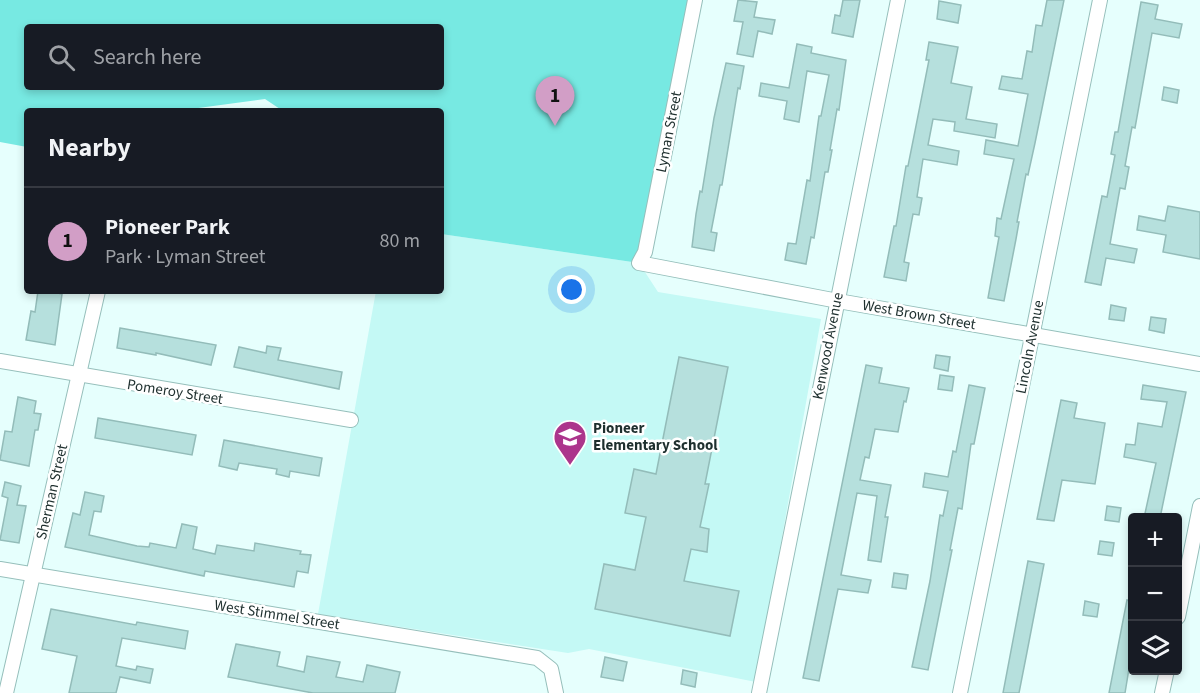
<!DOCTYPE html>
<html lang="en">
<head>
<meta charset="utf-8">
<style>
	:root { --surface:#171b24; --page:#242831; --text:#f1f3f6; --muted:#9ea1a6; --line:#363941; --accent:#d29ec6 }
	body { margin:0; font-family:"Source Sans 3",sans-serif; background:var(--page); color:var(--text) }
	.controls { position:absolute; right:18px; bottom:18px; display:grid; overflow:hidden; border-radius:6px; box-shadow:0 3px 9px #0003 }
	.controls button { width:54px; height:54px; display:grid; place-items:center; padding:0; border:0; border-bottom:2px solid var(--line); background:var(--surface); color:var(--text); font:30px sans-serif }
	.you { position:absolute; left:572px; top:290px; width:21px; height:21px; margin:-15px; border:4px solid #fff; border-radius:50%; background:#1a73e8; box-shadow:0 0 0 9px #1a73e833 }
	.badge { display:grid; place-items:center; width:39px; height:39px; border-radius:50%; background:var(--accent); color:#111; font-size:20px; font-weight:700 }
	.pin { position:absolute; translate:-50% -50px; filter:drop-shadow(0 2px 3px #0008) }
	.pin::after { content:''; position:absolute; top:32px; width:21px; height:18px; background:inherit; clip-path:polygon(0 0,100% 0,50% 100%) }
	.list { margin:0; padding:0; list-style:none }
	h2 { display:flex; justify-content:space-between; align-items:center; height:78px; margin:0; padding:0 24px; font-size:26px }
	h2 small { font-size:20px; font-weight:400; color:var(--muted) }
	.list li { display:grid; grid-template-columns:39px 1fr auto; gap:18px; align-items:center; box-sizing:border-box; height:108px; padding:0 24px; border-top:2px solid var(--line) }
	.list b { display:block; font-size:22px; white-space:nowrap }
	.list p { margin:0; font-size:20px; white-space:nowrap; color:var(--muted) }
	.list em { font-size:20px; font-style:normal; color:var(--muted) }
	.icon { flex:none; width:33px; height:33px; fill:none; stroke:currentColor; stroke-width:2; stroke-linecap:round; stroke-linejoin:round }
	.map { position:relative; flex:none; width:1200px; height:693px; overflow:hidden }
	.search { position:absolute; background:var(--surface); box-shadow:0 3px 9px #0003; left:24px; top:24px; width:420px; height:66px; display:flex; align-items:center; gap:15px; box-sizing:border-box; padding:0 21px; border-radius:6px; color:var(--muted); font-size:22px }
	.panel { position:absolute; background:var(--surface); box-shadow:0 3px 9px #0003; left:24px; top:108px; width:420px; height:186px; border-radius:6px }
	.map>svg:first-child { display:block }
	.built { fill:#c4f9f5 }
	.green { fill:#77e9e2; fill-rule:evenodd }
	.building { fill:#b6e0dd; stroke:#93bcb9; stroke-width:1.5 }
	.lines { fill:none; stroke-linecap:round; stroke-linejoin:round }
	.street-casing { stroke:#96bfbb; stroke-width:16 }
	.street { stroke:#fff; stroke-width:14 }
	.labels { text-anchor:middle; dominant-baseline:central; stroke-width:5; stroke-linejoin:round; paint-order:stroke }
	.street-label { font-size:15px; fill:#1e2f2e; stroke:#fff }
	.poi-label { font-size:15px; font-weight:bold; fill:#1e2f2e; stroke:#fff; text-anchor:start }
</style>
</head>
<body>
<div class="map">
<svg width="1200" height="693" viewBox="0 0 1200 693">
	<rect width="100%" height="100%" fill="#e6fffd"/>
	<path class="built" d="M441,234L639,263L658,292L821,319L756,682L589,649L568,653L318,614L376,291H441Z"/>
	<path class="green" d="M0,0H695L639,263L441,234V111H283L265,99L176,111H27V147L0,142ZM27,27H441V87H27Z"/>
	<g class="building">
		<path d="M738,0L757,2L754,17L775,20L772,34L758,31L753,57L737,54L743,22L734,21Z"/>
		<path d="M843,0H860L853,37L832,33L835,15L840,16Z"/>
		<path d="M1047,0H1064L1035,143L1028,175L1026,174L1017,222H1019L1016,239L1004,301L988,298L999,237L995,236L997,218L1001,219L1014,159L984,154L986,140L1018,146L1028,94L999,89L1002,76L1022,79L1027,51L1032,52L1036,25L1042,26Z"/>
		<path d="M939,1L961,5L958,23L937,19Z"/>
		<path d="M1141,2L1158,5L1155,19L1182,24L1179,38L1152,33L1135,128L1132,127L1125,166L1129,167L1125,189L1120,188L1110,244L1137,249L1134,263L1106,258L1101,285L1085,282L1102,196L1107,197L1115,155L1111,154L1115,132H1118Z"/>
		<path d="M929,42L958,47L951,83L972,87L966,119L997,124L995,138L954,131L955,122L933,119L928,145L959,151L957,165L923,159L917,197L922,198L919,215L913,214L904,262L909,263L906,281L884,277L894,226H896L906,166H908L915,131L929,60H926Z"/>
		<path d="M797,44L812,47L811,53L846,60L839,110L837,109L830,150H832L828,172H825L814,238L811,237L806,264L785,260L788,243L796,244L807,180L810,181L819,116H821L829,75L807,71L799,122L784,119L787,101L759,96L761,83L789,88Z"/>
		<path d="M726,63L744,66L740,89L738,88L722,185H720L711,232L717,233L714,251L692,247L696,214L700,191L702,192L714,118Z"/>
		<path d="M1164,87L1179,90L1177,103L1162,100Z"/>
		<path d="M1168,206L1200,212V259L1163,252L1166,235L1137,230L1139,216L1165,221Z"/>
		<path d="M38,291H57V293L62,294L55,345L26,340L31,311L35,312Z"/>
		<path d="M1111,305L1126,308L1124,321L1109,319Z"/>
		<path d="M1151,317L1166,319L1164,333L1149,330Z"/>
		<path d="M120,328L216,345L211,365L156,353V355L117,348Z"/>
		<path d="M267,346L281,348L278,360L342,372L339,389L234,367L239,347L266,353Z"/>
		<path d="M936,355L950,357L948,371L934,368Z"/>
		<path d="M679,357L728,367L705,484H709L700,527L709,529L707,552L691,549L684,581L739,591L730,636L595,609L604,564L635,570L646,517L625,513L634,469L656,474Z"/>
		<path d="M866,365L882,368L879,383L909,388L906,402L904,401L898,432L875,429L869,458L865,457L860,480L891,485L885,517H888L881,562L868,560L877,496L857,493L841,575L871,580L868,593L838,589L819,681L803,678Z"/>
		<path d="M940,375L954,377L952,391L938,389Z"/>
		<path d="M969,385L985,388L974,444H971L962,509L958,508L950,550H952L928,670L912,667L930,581L940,515L943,516L948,491L923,487L925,473L948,477L953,451L956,452Z"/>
		<path d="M1143,385L1186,392L1160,518H1144L1156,463L1124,457L1126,444L1135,445L1138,423L1162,427L1167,402L1141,399Z"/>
		<path d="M18,397L36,401L34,413L41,414L38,430H35L29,466L0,460L5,431L12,432Z"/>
		<path d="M1061,400L1077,403L1074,418L1105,423L1095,484L1062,480L1054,521L1037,519Z"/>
		<path d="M98,418L196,435L192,455L95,438Z"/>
		<path d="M224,440L322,458L319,476L290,471L289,477L276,474L277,469L239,463L237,470L219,466Z"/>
		<path d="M5,482L21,486L17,505L26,506L19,543L0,540L8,498L2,496Z"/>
		<path d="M85,492L104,496L101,512L94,511L89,535L137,546L149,547L150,543L176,548L182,524L197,527L193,549L215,554L217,545L254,551L255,543L301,551L300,554L311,555L308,573L297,571L294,587L205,571L204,576L65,547L73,513L80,515Z"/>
		<path d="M1107,506L1121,508L1119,522L1105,520Z"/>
		<path d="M1100,541L1114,543L1112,556L1098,554Z"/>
		<path d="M1028,561L1044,564L1027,652L1019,693H1003Z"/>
		<path d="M894,573L908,575L906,589L892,587Z"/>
		<path d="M1127,600L1132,601V650L1125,693H1109Z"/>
		<path d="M1085,601L1099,604L1097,617L1083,615Z"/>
		<path d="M51,609L136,625L137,622L188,631L185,649L122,638L116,666L136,670L137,666L153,669L150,683L120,677L116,693H69L77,656L42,649Z"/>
		<path d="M236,644L280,652L277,666L304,672L307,656L340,662L336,677L363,682L367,665L400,672L395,693H313L228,677Z"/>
		<path d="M605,657L627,662L623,681L601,677Z"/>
		<path d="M683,670L697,673L695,687L681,684Z"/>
	</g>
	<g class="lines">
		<defs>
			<g id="street">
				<path d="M695,0L645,252L639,263L838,301L1200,364"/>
				<path d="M0,361L351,420"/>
				<path d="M0,569L537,658L551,669L556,693"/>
				<path d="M1178,617L1200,506"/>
				<path d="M6,693L98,291"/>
				<path d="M759,693L898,0"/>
				<path d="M960,693L1100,0"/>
				<path d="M1162,693L1167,670"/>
			</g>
		</defs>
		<use href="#street" class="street-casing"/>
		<use href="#street" class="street"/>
	</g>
	<defs>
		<symbol id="school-pin" viewBox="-11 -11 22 30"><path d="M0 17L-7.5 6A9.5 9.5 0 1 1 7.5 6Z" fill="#ac358c" stroke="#fff"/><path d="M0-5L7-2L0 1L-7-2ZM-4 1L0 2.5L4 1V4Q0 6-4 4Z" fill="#fff"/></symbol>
	</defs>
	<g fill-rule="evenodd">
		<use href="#school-pin" x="551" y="418" width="38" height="52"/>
	</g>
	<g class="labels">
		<g class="street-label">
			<text transform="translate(669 132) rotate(-79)">Lyman Street</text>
			<text transform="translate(919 315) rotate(10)">West Brown Street</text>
			<text transform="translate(828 346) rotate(-79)">Kenwood Avenue</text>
			<text transform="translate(1030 347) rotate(-79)">Lincoln Avenue</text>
			<text transform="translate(175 392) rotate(9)">Pomeroy Street</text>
			<text transform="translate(52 492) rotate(-77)">Sherman Street</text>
			<text transform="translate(277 615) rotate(9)">West Stimmel Street</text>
		</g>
		<g class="poi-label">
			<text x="593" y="428">Pioneer<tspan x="593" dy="17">Elementary School</tspan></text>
		</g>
	</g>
</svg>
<div class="controls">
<button>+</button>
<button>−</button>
<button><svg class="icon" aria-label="layers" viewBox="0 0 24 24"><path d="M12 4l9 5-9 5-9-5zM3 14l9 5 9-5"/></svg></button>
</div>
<div class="you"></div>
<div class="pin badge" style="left:555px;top:126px">1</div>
<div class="search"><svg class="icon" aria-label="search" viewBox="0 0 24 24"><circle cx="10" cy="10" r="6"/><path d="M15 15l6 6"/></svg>Search here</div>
<section class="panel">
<h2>Nearby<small></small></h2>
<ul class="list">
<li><span class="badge">1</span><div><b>Pioneer Park</b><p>Park · Lyman Street</p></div><em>80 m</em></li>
</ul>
</section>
</div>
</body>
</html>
